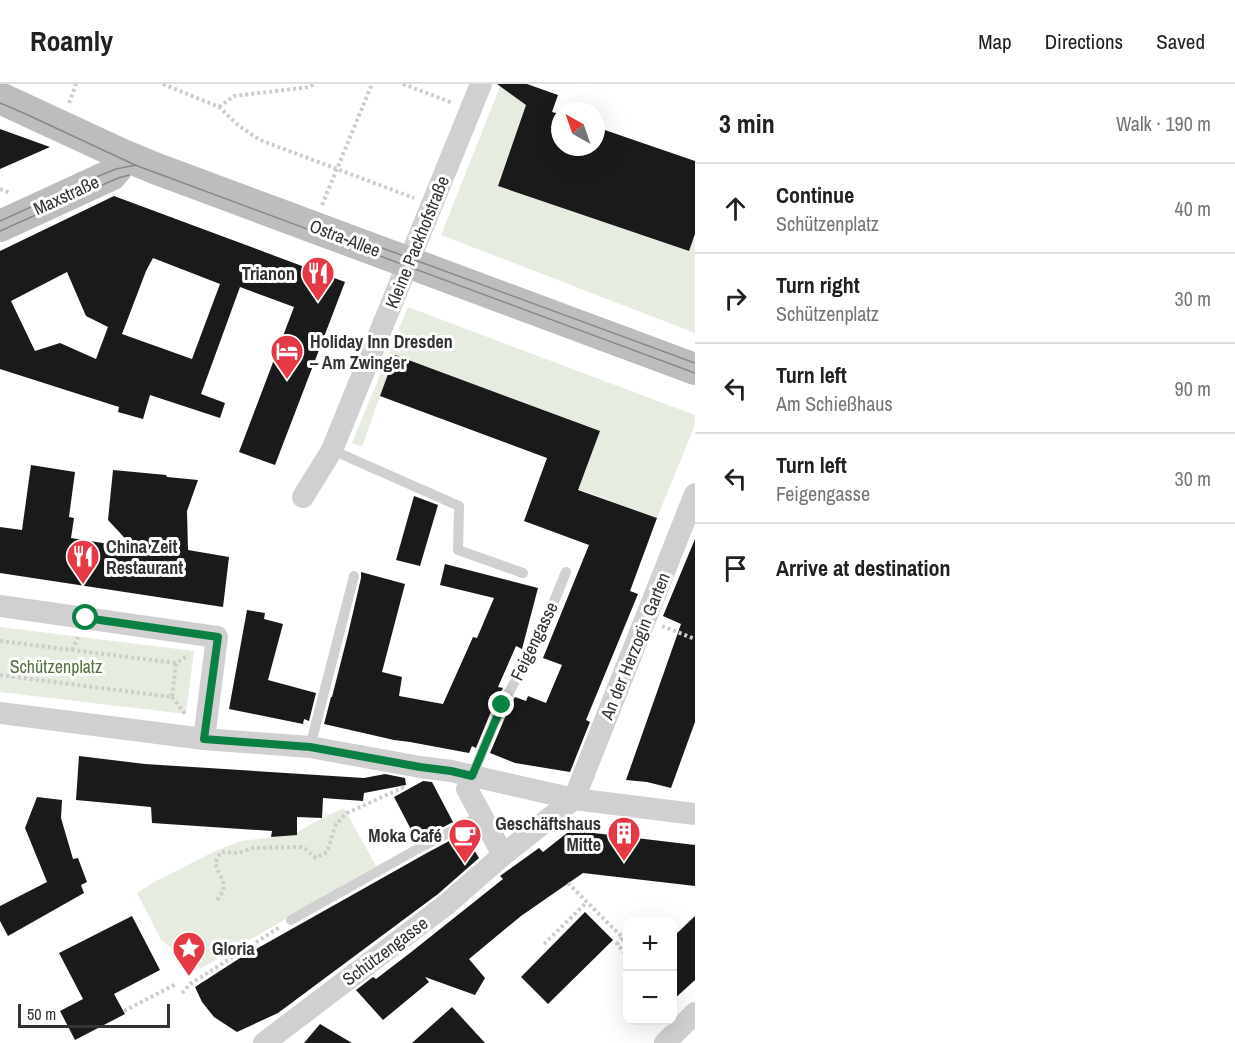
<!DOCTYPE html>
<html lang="en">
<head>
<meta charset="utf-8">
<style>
	:root { --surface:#fff; --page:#f6f6f6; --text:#202124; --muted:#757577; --line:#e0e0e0 }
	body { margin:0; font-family:"Archivo Narrow",sans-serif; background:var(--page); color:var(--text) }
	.controls { position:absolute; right:18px; bottom:18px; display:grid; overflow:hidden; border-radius:12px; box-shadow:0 6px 24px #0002 }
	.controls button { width:54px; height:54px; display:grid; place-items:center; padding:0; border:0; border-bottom:2px solid var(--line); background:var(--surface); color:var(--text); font:30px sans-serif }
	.compass { position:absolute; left:551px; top:18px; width:54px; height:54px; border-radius:50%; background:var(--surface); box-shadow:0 6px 24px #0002; rotate:320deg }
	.scale { position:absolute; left:18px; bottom:15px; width:152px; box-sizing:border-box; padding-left:6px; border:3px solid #333; border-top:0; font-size:16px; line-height:21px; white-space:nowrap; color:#333; -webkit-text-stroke:4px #fff; paint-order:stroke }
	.stop { position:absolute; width:18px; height:18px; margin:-14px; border:4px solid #0b8043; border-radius:50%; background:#fff }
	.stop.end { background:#0b8043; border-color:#fff; box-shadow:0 2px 6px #0008 }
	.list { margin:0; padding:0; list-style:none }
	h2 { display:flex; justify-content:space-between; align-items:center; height:78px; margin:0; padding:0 24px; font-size:26px }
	h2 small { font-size:20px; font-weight:400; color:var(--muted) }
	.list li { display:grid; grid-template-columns:39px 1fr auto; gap:18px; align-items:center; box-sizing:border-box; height:90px; padding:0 24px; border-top:2px solid var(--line) }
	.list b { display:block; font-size:22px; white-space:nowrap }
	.list p { margin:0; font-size:20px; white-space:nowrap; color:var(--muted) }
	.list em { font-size:20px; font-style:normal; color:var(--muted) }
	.icon { flex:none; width:33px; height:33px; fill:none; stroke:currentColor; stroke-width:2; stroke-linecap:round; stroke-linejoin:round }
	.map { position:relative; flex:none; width:695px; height:959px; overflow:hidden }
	header { display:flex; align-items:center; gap:36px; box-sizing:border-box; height:84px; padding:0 30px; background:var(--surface); border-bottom:2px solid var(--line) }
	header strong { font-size:28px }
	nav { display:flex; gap:33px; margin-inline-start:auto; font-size:21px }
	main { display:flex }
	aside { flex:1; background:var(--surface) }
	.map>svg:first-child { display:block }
	.green { fill:#e6ecdf }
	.building { fill:#1a1a1a; fill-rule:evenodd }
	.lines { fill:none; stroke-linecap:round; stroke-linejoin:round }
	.path { stroke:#cdcdcd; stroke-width:4; stroke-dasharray:3 3; stroke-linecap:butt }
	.lane { stroke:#d0d0d0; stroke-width:10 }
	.street { stroke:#d0d0d0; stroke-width:22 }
	.secondary { stroke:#bdbdbd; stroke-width:32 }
	.tram { stroke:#888; stroke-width:1.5 }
	.route { stroke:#0b8043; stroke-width:8 }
	.labels { text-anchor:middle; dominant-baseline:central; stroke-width:6; stroke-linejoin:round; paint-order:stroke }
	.street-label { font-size:18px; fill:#333; stroke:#fff }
	.poi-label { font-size:18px; font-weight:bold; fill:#333; stroke:#fff; text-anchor:end }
	.park-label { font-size:18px; fill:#56703f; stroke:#fff }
</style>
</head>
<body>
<header>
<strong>Roamly</strong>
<nav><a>Map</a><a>Directions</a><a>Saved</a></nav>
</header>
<main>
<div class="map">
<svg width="695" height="959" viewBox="0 0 695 959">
	<rect width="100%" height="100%" fill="#fff"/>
	<g class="green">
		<path d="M501,0L527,18L498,102L689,167L693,154L695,155V249L441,151Z"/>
		<path d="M408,223L695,331V341L657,434L565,400L585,388L600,347L380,312L362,363L352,359Z"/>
		<path d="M0,543L194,567L186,630L0,608Z"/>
		<path d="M344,724L376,782L200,885L161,856L137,809L156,797L215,767L241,757L292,751L322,734Z"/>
	</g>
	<g class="building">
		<path d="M497,0H527L558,11L552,28L560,30V63H596V43L695,77V150L689,167L498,102L526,21Z"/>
		<path d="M0,45L50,63L0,85Z"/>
		<path d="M114,112L345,198L275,381L239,368L294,223L240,203L201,310L225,319L220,334L150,311L143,335L118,328L119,323L0,285V167ZM153,174L220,200L192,275L122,250L146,187ZM67,188L86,232L108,243L96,275L60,259L35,267L11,217Z"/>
		<path d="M395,271L600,347L578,406L657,434L630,507L638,510L586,636L590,638L570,688L515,679L490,669L509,624L515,613L526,617L528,612L546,619L562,581L543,574L589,461L524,437L547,374L380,312Z"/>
		<path d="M31,381L75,388L69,433L74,434L71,454L134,464L108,436L113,386L166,391L167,393L198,396L187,427L188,466L229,473L223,523L0,489V443L22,446Z"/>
		<path d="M414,412L438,421L420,482L396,476Z"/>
		<path d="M695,455V638L671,704L647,698L626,696L681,540L663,532Z"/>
		<path d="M445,480L538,504L522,565L516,562L498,603L503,604L495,618L476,664L472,662L469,669L410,658L394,656L324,640L331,613H332L348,550L361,494V488L405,500L382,588L402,593L399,612L443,620L473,553L477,554L494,514L440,501Z"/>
		<path d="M247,526L265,529L264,535L283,540L268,596L316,609L309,637L304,635L303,640L229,625Z"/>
		<path d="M79,672L145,680L364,694L385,690L405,694L406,701L364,709L363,717L323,714L322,734L297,733V751L271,753L272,747L152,739L151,723L76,716Z"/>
		<path d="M423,697L432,698L453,738L417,757L394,713Z"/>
		<path d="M37,713L62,716L61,734L73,775L78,774L87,798L81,801L84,809L8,852L0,837V822L47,798L25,744Z"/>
		<path d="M577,747L695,761V802L583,789L521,832L469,875L485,894L475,911L425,893L429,898L383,936L356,906L373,893L376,895L410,869L503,795L500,792L539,764L543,768L567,749Z"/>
		<path d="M464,749L479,774L438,810L278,929L237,948L214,933L202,918L195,903L240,874L425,770Z"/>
		<path d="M585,828L613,856L548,920L521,893Z"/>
		<path d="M132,832L160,886L114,910L125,930L75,956L60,927L83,915L59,869Z"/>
		<path d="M695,832V896L672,917V854Z"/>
		<path d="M452,923L485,959H412Z"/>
		<path d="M320,940L352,959H304Z"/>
	</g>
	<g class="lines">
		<g class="path">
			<path d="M163,0L219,23L238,41L260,56L414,114"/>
			<path d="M403,0L453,19"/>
			<path d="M69,19L76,0"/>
			<path d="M219,23L234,12L309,3L314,0"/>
			<path d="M0,105L11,109"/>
			<path d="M322,121L372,0"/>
			<path d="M662,542L695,555"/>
			<path d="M0,557L176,579L189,571"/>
			<path d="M72,566L78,553"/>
			<path d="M0,591L172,613L176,579"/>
			<path d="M172,613L186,631"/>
			<path d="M568,799L623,854L617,860L628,873"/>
			<path d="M217,816C230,801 221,796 215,779L221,768L238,769L253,764L303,763L316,774L327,768L336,740L347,729L402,704L404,702"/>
			<path d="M544,860L587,818"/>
			<path d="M182,909L190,900L280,843"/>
			<path d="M124,927L176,900"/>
		</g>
		<g class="lane">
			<path d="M332,366L459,422L458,466L523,489"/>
			<path d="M310,663L354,492"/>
			<path d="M472,692L502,621L540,552L566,488"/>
			<path d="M291,836L421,763L481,732"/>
		</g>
		<g class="street">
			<path d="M303,413L332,366L481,0"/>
			<path d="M0,522L217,553L204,655"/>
			<path d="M0,629L204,655L310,663L420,683L451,687L574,715L695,730"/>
			<path d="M472,692L467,705L503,771"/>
			<path d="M264,959L447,820L503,771L574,715L695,410"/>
			<path d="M665,959L695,929"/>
		</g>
		<g class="secondary">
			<path d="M0,14L123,71L157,85L695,285"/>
			<path d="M0,142L111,91L116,85L123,71"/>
		</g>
		<g class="tram">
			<path d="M0,19L28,31L135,81L695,289"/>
			<path d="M0,137L101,91L116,85L136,81"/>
			<path d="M0,147L118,94L129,91"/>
			<path d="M374,161L695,279"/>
		</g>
	</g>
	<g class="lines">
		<path class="route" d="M86,534L218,553L204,655L310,663L420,683L451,687L472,692L502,621"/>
	</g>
	<defs>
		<symbol id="restaurant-pin" viewBox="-11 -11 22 30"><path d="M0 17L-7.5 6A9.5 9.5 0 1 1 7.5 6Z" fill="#e63946" stroke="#fff"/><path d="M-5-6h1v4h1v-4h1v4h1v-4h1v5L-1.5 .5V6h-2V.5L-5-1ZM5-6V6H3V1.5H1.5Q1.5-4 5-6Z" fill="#fff"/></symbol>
		<symbol id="hotel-pin" viewBox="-11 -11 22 30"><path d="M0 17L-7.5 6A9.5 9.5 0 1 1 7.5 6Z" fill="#e63946" stroke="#fff"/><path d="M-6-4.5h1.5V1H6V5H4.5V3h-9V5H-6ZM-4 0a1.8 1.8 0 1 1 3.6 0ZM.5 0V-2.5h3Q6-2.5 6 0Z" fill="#fff"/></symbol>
		<symbol id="building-pin" viewBox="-11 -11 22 30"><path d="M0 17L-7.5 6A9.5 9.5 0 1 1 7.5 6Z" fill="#e63946" stroke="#fff"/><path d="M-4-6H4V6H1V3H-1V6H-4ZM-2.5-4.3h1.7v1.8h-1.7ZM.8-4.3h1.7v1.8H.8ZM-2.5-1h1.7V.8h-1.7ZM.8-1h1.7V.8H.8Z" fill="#fff"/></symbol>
		<symbol id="cafe-pin" viewBox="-11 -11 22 30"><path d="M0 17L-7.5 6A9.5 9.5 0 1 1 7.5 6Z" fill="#e63946" stroke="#fff"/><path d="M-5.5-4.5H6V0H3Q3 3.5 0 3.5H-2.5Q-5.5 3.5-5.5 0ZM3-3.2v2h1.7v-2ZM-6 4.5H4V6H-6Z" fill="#fff"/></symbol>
		<symbol id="sight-pin" viewBox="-11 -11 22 30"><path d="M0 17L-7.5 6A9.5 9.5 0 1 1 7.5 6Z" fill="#e63946" stroke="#fff"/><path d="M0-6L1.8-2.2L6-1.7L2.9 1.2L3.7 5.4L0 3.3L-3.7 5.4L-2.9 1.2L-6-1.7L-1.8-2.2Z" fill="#fff"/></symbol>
	</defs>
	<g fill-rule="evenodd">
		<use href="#restaurant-pin" x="299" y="170" width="38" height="52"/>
		<use href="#hotel-pin" x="268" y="248" width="38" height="52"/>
		<use href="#restaurant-pin" x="64" y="453" width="38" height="52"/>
		<use href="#building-pin" x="605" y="730" width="38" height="52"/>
		<use href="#cafe-pin" x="446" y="732" width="38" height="52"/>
		<use href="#sight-pin" x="170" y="845" width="38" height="52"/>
	</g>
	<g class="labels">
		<g class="street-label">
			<text transform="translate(66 111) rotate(-25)">Maxstraße</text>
			<text transform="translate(345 154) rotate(21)">Ostra-Allee</text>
			<text transform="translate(417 158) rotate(-68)">Kleine Packhofstraße</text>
			<text transform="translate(534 557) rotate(-64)">Feigengasse</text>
			<text transform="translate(635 562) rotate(-68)">An der Herzogin Garten</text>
			<text transform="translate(385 867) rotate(-37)">Schützengasse</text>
		</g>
		<g class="poi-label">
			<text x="295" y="189">Trianon</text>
			<text x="310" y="257" text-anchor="start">Holiday Inn Dresden<tspan x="310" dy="21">– Am Zwinger</tspan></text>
			<text x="106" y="462" text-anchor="start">China Zeit<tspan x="106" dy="21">Restaurant</tspan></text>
			<text x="601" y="739">Geschäftshaus<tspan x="601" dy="21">Mitte</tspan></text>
			<text x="442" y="751">Moka Café</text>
			<text x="212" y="864" text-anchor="start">Gloria</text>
		</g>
		<g class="park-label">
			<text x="56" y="582">Schützenplatz</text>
		</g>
	</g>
</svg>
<div class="controls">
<button>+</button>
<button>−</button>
</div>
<svg class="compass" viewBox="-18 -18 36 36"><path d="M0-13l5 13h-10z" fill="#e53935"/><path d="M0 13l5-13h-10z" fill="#757577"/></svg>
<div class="scale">50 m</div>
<div class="stop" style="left:86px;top:534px"></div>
<div class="stop end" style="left:502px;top:621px"></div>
</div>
<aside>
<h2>3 min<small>Walk · 190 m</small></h2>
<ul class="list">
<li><svg class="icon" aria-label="ahead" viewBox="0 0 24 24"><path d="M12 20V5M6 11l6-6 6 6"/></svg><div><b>Continue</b><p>Schützenplatz</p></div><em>40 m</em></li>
<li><svg class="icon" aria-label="right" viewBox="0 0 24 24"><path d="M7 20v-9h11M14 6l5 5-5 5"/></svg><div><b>Turn right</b><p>Schützenplatz</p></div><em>30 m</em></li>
<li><svg class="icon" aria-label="left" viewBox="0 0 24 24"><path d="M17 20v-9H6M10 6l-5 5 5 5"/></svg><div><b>Turn left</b><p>Am Schießhaus</p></div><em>90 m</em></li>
<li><svg class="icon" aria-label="left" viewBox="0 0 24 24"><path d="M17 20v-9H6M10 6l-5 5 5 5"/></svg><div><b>Turn left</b><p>Feigengasse</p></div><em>30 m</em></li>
<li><svg class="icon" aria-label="arrive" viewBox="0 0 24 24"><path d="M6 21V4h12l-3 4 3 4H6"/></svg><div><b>Arrive at destination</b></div></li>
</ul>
</aside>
</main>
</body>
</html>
